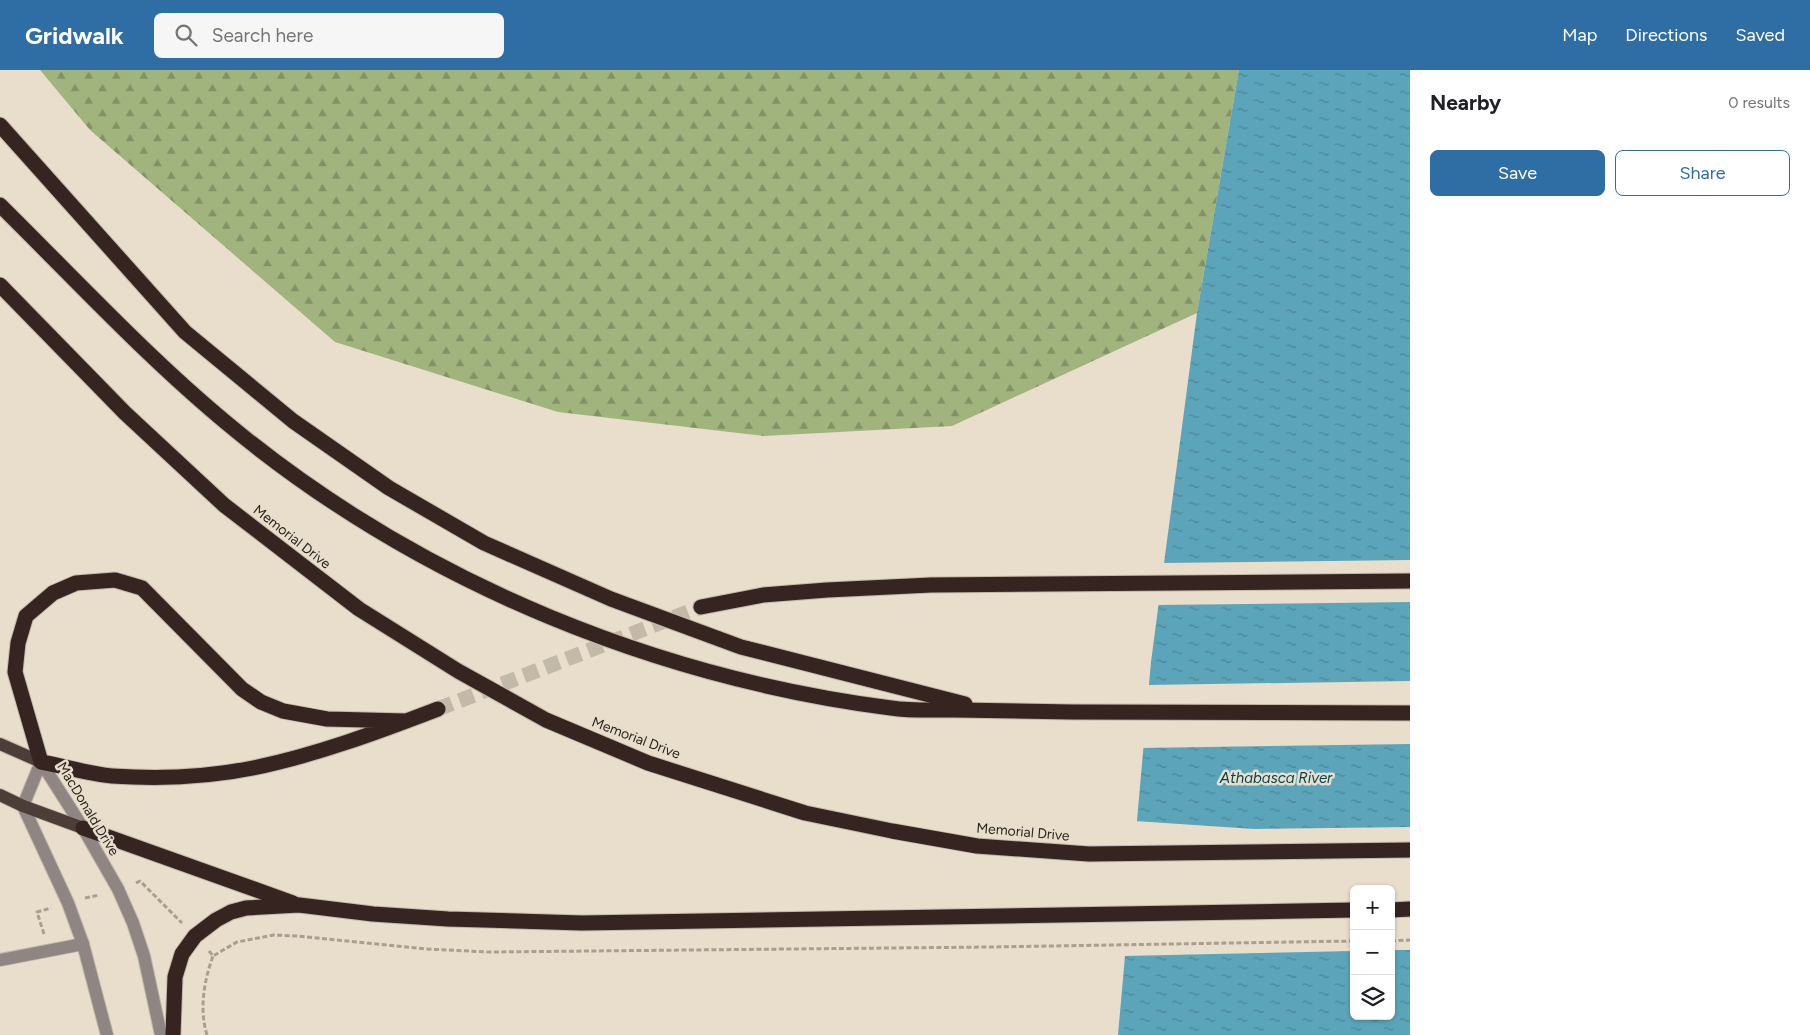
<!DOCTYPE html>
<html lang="en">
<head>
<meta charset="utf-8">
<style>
	:root { --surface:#fff; --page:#f6f6f6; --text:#202124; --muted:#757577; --line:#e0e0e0; --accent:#2e6ea4 }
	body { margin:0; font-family:Figtree,sans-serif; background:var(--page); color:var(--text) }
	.controls { position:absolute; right:15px; bottom:15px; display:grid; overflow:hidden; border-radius:8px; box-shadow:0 1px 4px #0004 }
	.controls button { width:45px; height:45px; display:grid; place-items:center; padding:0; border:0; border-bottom:1px solid var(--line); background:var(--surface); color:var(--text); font:25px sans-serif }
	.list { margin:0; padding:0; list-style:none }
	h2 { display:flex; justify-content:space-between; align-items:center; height:65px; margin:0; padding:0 20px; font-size:21px }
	h2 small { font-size:16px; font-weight:400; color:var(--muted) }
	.actions { display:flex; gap:10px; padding:15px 20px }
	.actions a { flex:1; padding:11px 0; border:1px solid var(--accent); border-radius:8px; text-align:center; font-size:18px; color:var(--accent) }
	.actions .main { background:var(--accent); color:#fff }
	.icon { flex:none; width:28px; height:28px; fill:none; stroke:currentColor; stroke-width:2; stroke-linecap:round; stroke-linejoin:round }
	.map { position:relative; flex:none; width:1410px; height:965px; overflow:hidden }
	header { display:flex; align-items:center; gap:30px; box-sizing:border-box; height:70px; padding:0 25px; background:var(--accent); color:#fff }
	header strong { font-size:24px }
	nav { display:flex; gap:28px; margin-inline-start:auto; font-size:18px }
	.search { width:350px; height:45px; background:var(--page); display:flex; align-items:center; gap:12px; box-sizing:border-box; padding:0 18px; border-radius:8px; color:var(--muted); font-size:19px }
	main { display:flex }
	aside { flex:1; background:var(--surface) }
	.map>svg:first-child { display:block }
	.forest { fill:url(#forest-firs) }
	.water { fill:url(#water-ripples); fill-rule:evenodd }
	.pier { fill:#e9decc }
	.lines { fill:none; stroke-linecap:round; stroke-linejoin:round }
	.highway-tunnel { stroke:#c3b9a9; stroke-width:15; stroke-dasharray:15 8; stroke-linecap:butt }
	.minor-casing { stroke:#c3b9a9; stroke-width:14 }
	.major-casing { stroke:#c3b9a9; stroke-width:14 }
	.highway-casing { stroke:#c3b9a9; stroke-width:17 }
	.path { stroke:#a89f91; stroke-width:3; stroke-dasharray:5 2.5; stroke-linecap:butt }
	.minor { stroke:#8f8583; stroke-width:12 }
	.major { stroke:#4d3d39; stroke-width:12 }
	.highway { stroke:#352420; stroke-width:15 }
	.labels { text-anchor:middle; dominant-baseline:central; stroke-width:5; stroke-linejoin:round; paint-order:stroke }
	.street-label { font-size:14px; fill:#2a261f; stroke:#e9decc }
	.water-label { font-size:15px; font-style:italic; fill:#004353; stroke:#e9decc }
</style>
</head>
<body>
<header>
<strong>Gridwalk</strong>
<div class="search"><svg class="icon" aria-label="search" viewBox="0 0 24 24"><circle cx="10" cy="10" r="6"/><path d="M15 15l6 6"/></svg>Search here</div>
<nav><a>Map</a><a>Directions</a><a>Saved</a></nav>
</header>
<main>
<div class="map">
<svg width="1410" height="965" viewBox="0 0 1410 965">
	<defs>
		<pattern id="forest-firs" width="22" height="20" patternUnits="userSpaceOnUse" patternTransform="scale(1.25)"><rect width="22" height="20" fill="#a1b47d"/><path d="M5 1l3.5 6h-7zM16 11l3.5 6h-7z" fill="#839266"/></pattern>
		<pattern id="water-ripples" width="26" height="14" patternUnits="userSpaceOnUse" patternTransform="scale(1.25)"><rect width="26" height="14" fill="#5ca4b9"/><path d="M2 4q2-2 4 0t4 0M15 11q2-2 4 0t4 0" fill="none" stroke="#4c8596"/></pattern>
	</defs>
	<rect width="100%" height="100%" fill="#e9decc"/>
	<path class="forest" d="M40,0H1239L1197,243L952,356L764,366L558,342L335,272L90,60Z"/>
	<path class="water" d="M1239,0H1410V965H1118L1151,592L1197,243ZM1354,819H1391V946H1354Z"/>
	<g class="pier">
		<path d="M1410,490V532L1156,535L1162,493Z"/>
		<path d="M1410,611V674L1141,678L1147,615Z"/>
		<path d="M1135,751L1254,759L1410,757V880H1391V819H1354V881L1123,886Z"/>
	</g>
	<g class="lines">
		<path class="highway-tunnel" d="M438,639L701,537"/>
		<defs>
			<g id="minor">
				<path d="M41,692L83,758L118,819L133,853L144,886L161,965"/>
				<path d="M41,692L23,736L68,833L83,874L107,965"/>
				<path d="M0,890L83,874"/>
			</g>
			<g id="major">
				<path d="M0,674L41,692"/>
				<path d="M0,725L23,736L83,758"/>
			</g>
			<g id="highway">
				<path d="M0,55L185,262L293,351L389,418L484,473L611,529L741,577L965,634"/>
				<path d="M0,135C80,214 157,298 245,368C429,515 658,608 891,638C911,641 933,640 954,640C993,641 1032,641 1072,642C1184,642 1297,643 1410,643"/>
				<path d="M0,215L125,343L224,435L359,539L458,601L546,650L648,693L805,743L892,761L977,776L1089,784L1410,780"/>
				<path d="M701,537L763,525L827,520L931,515L1410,511"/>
				<path d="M405,651L327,649L283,641L261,632L242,619L142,518L115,510L76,513L53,523L26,546L18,573L15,602L41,692C64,696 89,704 112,706C157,709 209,707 253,698C316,685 378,662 438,639"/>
				<path d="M83,758L293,833"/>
				<path d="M1391,840L1410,839"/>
				<path d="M173,965L175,907L182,884L195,866L216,850L231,842L246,838L299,835L373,844L448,849L582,853L1354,840"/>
			</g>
		</defs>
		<use href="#minor" class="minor-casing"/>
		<use href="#major" class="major-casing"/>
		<use href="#highway" class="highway-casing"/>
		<g class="path">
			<path d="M136,813L140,811L182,853"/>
			<path d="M85,828L99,825"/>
			<path d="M44,864L37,842L51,838"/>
			<path d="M1391,871L1410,870"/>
			<path d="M209,881L213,886L237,872L274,865L298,866L426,879L489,882L990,877L1354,871"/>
			<path d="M207,965C199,939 204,911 213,886"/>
		</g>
		<use href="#minor" class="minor"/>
		<use href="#major" class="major"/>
		<use href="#highway" class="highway"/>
	</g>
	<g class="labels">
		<g class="street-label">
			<text transform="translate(292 467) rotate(38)">Memorial Drive</text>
			<text transform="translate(636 668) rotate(21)">Memorial Drive</text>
			<text transform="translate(88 739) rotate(59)">MacDonald Drive</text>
			<text transform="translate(1023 762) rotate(5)">Memorial Drive</text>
		</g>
		<g class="water-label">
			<text x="1276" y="708">Athabasca River</text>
		</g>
	</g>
</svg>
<div class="controls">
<button>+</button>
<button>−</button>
<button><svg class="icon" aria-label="layers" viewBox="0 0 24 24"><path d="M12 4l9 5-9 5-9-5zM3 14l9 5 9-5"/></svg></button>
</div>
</div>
<aside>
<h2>Nearby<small>0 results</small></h2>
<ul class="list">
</ul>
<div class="actions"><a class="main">Save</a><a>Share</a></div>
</aside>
</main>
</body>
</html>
